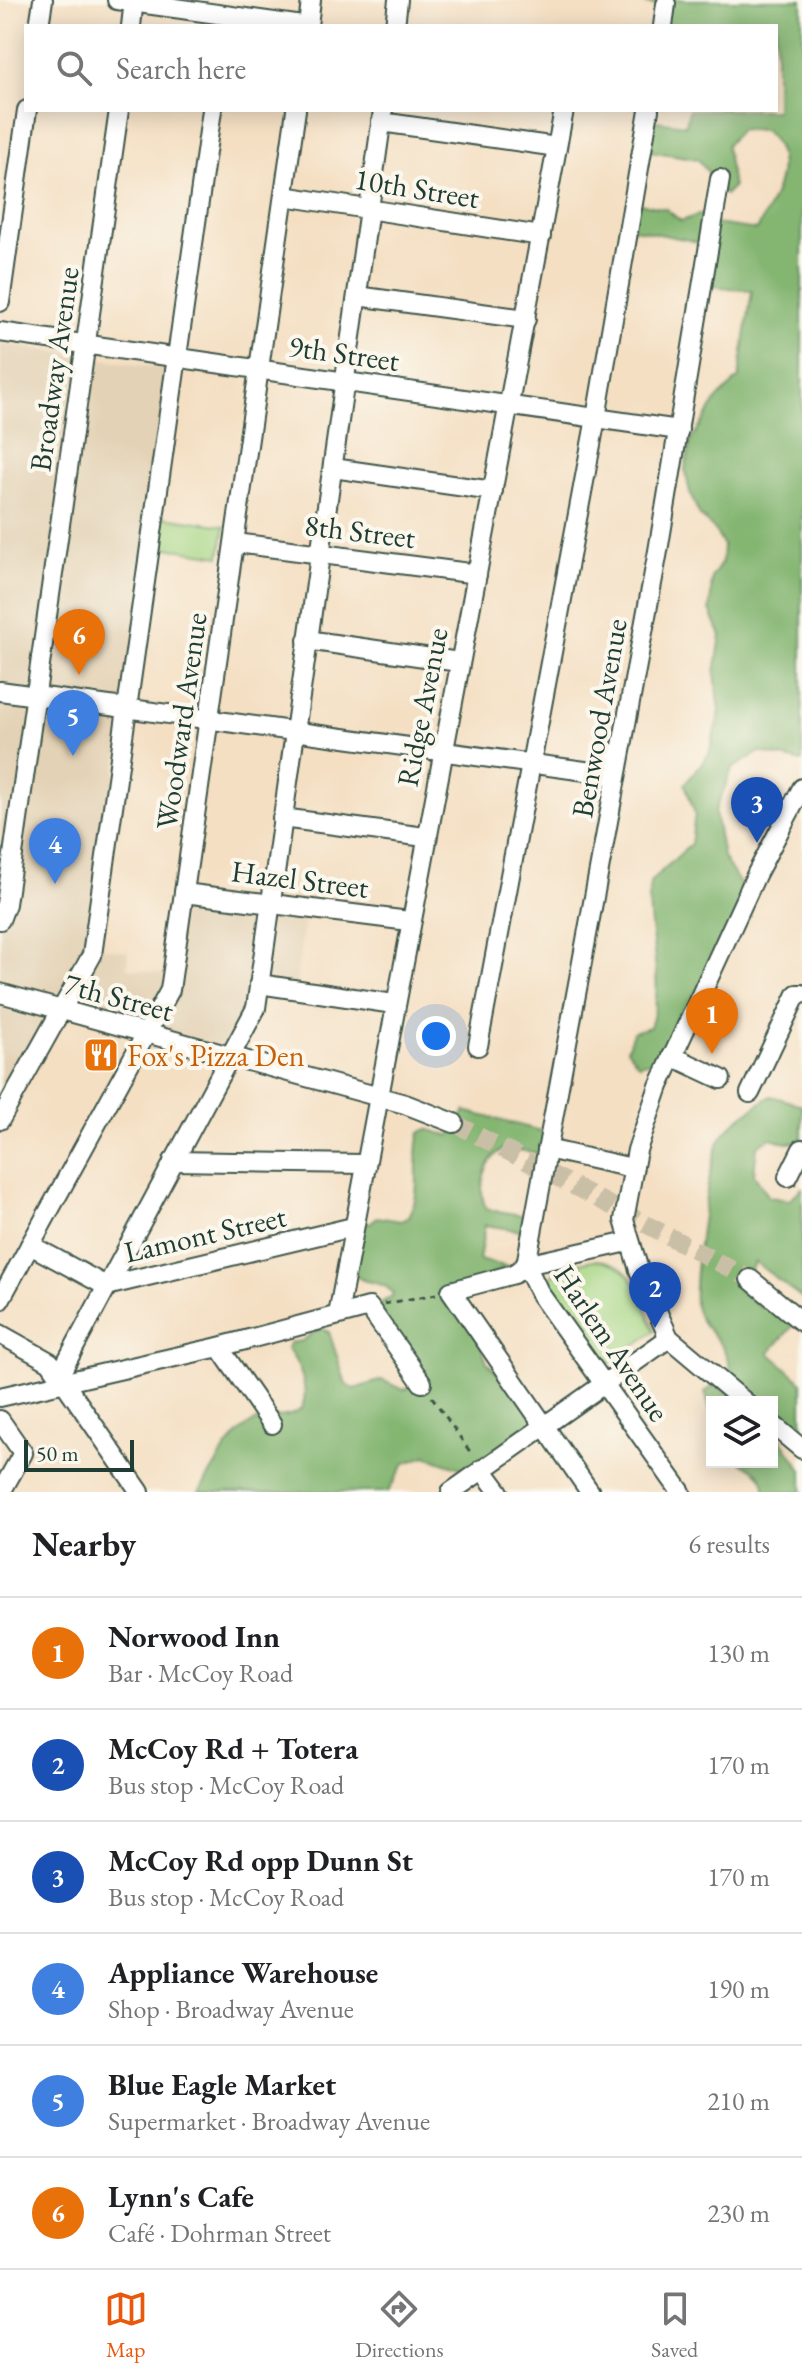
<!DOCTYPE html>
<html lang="en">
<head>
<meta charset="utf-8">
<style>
	:root { --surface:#fff; --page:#f6f6f6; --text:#202124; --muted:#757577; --line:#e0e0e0; --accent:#ea580c }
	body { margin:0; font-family:"EB Garamond",serif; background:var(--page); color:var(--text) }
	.controls { position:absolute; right:24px; bottom:24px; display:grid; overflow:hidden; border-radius:0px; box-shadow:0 4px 20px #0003 }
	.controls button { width:72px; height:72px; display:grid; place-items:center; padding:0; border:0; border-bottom:2px solid var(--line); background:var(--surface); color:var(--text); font:40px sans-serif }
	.scale { position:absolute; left:24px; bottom:20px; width:110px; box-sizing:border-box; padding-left:8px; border:4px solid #1f3d34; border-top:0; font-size:22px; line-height:28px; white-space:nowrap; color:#1f3d34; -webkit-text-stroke:6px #fbf7ec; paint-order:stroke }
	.you { position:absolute; left:436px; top:1036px; width:28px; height:28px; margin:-20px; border:6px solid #fff; border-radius:50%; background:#1a73e8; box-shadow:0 0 0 12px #1a73e833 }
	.badge { display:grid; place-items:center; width:52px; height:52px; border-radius:50%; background:var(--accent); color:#fff; font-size:26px; font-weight:700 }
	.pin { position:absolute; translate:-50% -66px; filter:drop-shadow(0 2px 4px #0008) }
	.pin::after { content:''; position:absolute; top:42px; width:28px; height:24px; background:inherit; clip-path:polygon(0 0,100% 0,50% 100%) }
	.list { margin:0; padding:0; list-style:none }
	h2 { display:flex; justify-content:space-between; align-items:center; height:104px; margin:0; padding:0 32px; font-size:34px }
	h2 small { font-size:26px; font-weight:400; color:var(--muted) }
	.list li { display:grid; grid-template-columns:52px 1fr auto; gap:24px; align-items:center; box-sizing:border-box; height:112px; padding:0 32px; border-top:2px solid var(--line) }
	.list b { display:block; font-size:30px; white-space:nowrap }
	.list p { margin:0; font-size:26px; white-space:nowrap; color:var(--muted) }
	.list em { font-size:26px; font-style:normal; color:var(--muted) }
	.icon { flex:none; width:44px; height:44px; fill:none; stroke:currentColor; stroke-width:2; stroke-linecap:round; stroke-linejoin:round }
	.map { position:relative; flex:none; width:802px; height:1492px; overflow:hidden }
	.search { position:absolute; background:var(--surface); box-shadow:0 4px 20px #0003; left:24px; right:24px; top:24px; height:88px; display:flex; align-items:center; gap:20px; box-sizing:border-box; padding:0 28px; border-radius:0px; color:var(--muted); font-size:30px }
	.sheet { height:776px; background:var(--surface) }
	nav { display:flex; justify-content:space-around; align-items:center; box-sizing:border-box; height:112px; border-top:2px solid var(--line); background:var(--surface); font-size:22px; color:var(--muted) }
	nav a { display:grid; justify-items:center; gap:4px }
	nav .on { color:var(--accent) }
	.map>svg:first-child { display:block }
	.built { fill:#e3d2b5 }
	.green { fill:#a5d584; stroke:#62895c; stroke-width:2 }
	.forest { fill:#84b672; stroke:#527a53; stroke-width:2 }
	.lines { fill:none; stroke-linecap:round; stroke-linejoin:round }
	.minor-tunnel { stroke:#c9bfa6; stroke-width:18; stroke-dasharray:18 9; stroke-linecap:butt }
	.minor-casing { stroke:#3f5549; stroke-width:22 }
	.path { stroke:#3f5549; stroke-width:3; stroke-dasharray:6 6; stroke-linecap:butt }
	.minor { stroke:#fff; stroke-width:18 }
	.labels { text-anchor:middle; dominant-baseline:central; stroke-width:8; stroke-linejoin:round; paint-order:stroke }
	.street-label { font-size:30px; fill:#1f3d34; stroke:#fbf7ec }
	.food-label { font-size:30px; fill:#c56008; stroke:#fbf7ec; text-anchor:start }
</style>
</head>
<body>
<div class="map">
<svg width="802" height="1492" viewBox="0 0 802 1492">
	<rect width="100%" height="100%" fill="#fbf7ec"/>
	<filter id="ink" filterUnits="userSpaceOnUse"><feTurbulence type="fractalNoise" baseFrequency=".0125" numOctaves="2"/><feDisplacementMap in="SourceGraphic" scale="16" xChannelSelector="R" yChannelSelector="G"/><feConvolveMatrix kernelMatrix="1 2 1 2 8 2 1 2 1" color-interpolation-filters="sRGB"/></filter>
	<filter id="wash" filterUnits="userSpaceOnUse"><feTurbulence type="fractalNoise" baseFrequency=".006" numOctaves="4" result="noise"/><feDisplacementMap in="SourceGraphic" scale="32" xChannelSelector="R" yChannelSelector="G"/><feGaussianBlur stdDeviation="1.8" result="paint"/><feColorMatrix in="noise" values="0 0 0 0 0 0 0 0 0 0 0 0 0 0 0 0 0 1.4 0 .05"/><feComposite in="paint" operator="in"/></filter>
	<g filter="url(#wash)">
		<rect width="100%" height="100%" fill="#f4dfc3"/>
		<path class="built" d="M0,343L169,370L93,946L128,952L127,968L172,975L184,893L306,908L295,990L260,985L231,1057L60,1010L0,1120Z"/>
		<g class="green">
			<path d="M158,516L225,526L220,556L154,546Z"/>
			<path d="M593,1260C634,1259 642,1300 655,1331L605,1366L548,1284L556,1268Z"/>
		</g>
		<g class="forest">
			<path d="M631,0H802V762L760,752L732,769L715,812L723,857L747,895L671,1057L638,1064L627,1049L633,1032L650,1027C667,982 645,929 650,882L691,844L695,814L685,784L709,754L720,711L715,673L721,636L710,610L712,577L722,562L723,545L715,530L700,516L690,493L685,469L691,441L718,398L739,378L752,291L705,285L703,243L630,228L634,202L666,209L681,221L704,213L715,224L757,230C774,198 797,158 764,130L740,129L726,146L733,187L725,195L698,159L643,150L649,120L686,125L689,110H776V26H664L668,3L651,5Z"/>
			<path d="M771,1096L802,1105V1142L786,1143L771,1138L757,1146L754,1174L769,1197L789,1200L802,1188V1298L755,1262L739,1290L762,1308L779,1305L796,1322L769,1353L802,1382V1437L772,1421V1402H750C730,1384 735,1378 726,1355C721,1338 702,1329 696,1310C690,1289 709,1160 720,1140C730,1122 754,1108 771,1096Z"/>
			<path d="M465,1111L549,1133L545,1154L505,1148C484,1159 477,1187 486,1209L533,1217L530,1232L485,1225L479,1260L509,1267L458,1288L487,1362L543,1426L474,1473L426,1456L405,1463L388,1492H199C216,1468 227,1437 254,1422C271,1413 287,1422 302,1408C310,1390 299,1362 287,1349L289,1343L302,1341L320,1328L329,1332L346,1384L354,1389L382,1380L404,1390L415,1385L372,1308L391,1297L393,1293C379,1276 362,1290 348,1266L356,1220L370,1223L377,1217L401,1221L408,1218C424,1191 412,1161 420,1133L427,1129L450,1136Z"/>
			<path d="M715,1385L746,1402H712V1418L705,1392Z"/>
			<path d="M772,1426L802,1470V1492H765C767,1475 753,1470 741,1462H772Z"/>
		</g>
	</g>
	<g filter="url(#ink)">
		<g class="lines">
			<path class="minor-tunnel" d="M454,1123L750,1279"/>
			<defs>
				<g id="minor">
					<path d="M117,0L303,26"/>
					<path d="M39,26L43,0"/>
					<path d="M131,26L134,0"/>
					<path d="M308,26L311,0"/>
					<path d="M395,26L398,0"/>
					<path d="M663,26L666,4"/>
					<path d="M381,122L557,147"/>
					<path d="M284,196L541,236"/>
					<path d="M357,296L526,319"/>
					<path d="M0,302L27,110"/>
					<path d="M0,332L679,430"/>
					<path d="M333,468L493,491"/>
					<path d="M236,543L477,574"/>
					<path d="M307,640L459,662"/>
					<path d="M0,691L607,774L611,753"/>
					<path d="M282,818L425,837"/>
					<path d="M184,893L409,921"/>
					<path d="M0,920L6,904L119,110"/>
					<path d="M259,984L394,1004"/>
					<path d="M0,993L405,1104L454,1123"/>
					<path d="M478,1046L596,418L649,110"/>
					<path d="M672,1056L721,1079"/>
					<path d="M750,1093L797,994H802"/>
					<path d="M0,1120L92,955L212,110"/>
					<path d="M547,1149L632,1168"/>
					<path d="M173,1161L364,1164"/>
					<path d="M788,1177L802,1149"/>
					<path d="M30,1245L106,1286L353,1227"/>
					<path d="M526,1265L658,551L720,179"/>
					<path d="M526,1265L540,1294L681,1492"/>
					<path d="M750,1279L802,1322"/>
					<path d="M0,1300L170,990L296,110"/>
					<path d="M338,1315L564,110"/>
					<path d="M0,1334L50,1362L140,1492"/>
					<path d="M219,1347L272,1424"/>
					<path d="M59,1376L256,1008L383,110"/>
					<path d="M0,1397L219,1347L369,1307L422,1383"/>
					<path d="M745,1402L669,1338L639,1270L624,1220L637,1150L659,1086L757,873L802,788"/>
					<path d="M0,1420L23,1453L1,1492"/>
					<path d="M772,1424L802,1449"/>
					<path d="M482,1469L499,1492"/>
					<path d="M451,1492L669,1338"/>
					<path d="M590,1492L451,1291L514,1274L526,1265L628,1242"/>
				</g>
			</defs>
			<use href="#minor" class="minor-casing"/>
			<g class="path">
				<path d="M384,1304L436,1294"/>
				<path d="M432,1397L473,1456"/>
			</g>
			<use href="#minor" class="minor"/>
		</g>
	</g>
	<defs>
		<symbol id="restaurant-square" viewBox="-11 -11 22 22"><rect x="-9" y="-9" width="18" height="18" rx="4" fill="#e8710a" stroke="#fbf7ec"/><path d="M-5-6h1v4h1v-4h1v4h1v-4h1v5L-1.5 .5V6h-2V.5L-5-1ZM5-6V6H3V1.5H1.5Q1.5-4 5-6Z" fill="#fff"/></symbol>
	</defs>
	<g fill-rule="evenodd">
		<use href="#restaurant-square" x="81" y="1035" width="40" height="40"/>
	</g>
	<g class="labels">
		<g class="street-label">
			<text transform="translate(417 188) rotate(9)">10th Street</text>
			<text transform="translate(344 353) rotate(8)">9th Street</text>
			<text transform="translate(54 369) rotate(-82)">Broadway Avenue</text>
			<text transform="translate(360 531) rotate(7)">8th Street</text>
			<text transform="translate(422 707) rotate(-79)">Ridge Avenue</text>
			<text transform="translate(599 718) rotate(-80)">Benwood Avenue</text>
			<text transform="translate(181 721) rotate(-82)">Woodward Avenue</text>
			<text transform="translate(300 879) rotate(7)">Hazel Street</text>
			<text transform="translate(119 997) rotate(15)">7th Street</text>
			<text transform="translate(205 1234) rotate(-13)">Lamont Street</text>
			<text transform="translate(612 1343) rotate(56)">Harlem Avenue</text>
		</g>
		<g class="food-label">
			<text x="127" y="1055">Fox's Pizza Den</text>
		</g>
	</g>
</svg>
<div class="controls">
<button><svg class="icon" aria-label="layers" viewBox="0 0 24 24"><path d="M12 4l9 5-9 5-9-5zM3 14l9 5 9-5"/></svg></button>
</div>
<div class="scale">50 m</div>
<div class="you"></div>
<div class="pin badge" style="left:712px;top:1054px;background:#e8710a">1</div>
<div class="pin badge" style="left:655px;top:1328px;background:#1a4fb4">2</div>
<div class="pin badge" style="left:757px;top:843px;background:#1a4fb4">3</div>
<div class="pin badge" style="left:55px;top:884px;background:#3f7fe0">4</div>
<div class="pin badge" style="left:73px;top:756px;background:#3f7fe0">5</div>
<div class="pin badge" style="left:79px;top:675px;background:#e8710a">6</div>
<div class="search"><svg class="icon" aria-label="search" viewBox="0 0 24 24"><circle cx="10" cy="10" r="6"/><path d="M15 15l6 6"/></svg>Search here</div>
</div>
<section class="sheet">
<h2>Nearby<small>6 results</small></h2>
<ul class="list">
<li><span class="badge" style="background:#e8710a">1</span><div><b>Norwood Inn</b><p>Bar · McCoy Road</p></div><em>130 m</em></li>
<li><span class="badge" style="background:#1a4fb4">2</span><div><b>McCoy Rd + Totera</b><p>Bus stop · McCoy Road</p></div><em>170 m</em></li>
<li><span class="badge" style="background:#1a4fb4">3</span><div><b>McCoy Rd opp Dunn St</b><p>Bus stop · McCoy Road</p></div><em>170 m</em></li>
<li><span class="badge" style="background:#3f7fe0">4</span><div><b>Appliance Warehouse</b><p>Shop · Broadway Avenue</p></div><em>190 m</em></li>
<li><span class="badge" style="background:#3f7fe0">5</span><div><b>Blue Eagle Market</b><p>Supermarket · Broadway Avenue</p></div><em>210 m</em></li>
<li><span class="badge" style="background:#e8710a">6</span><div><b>Lynn's Cafe</b><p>Café · Dohrman Street</p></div><em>230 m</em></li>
</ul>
</section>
<nav>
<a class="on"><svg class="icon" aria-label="map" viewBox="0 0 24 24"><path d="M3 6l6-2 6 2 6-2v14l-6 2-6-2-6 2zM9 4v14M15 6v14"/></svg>Map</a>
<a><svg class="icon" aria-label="directions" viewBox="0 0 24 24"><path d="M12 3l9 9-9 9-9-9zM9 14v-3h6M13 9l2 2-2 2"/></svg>Directions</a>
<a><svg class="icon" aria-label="saved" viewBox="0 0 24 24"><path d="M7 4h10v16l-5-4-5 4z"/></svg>Saved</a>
</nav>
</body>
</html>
